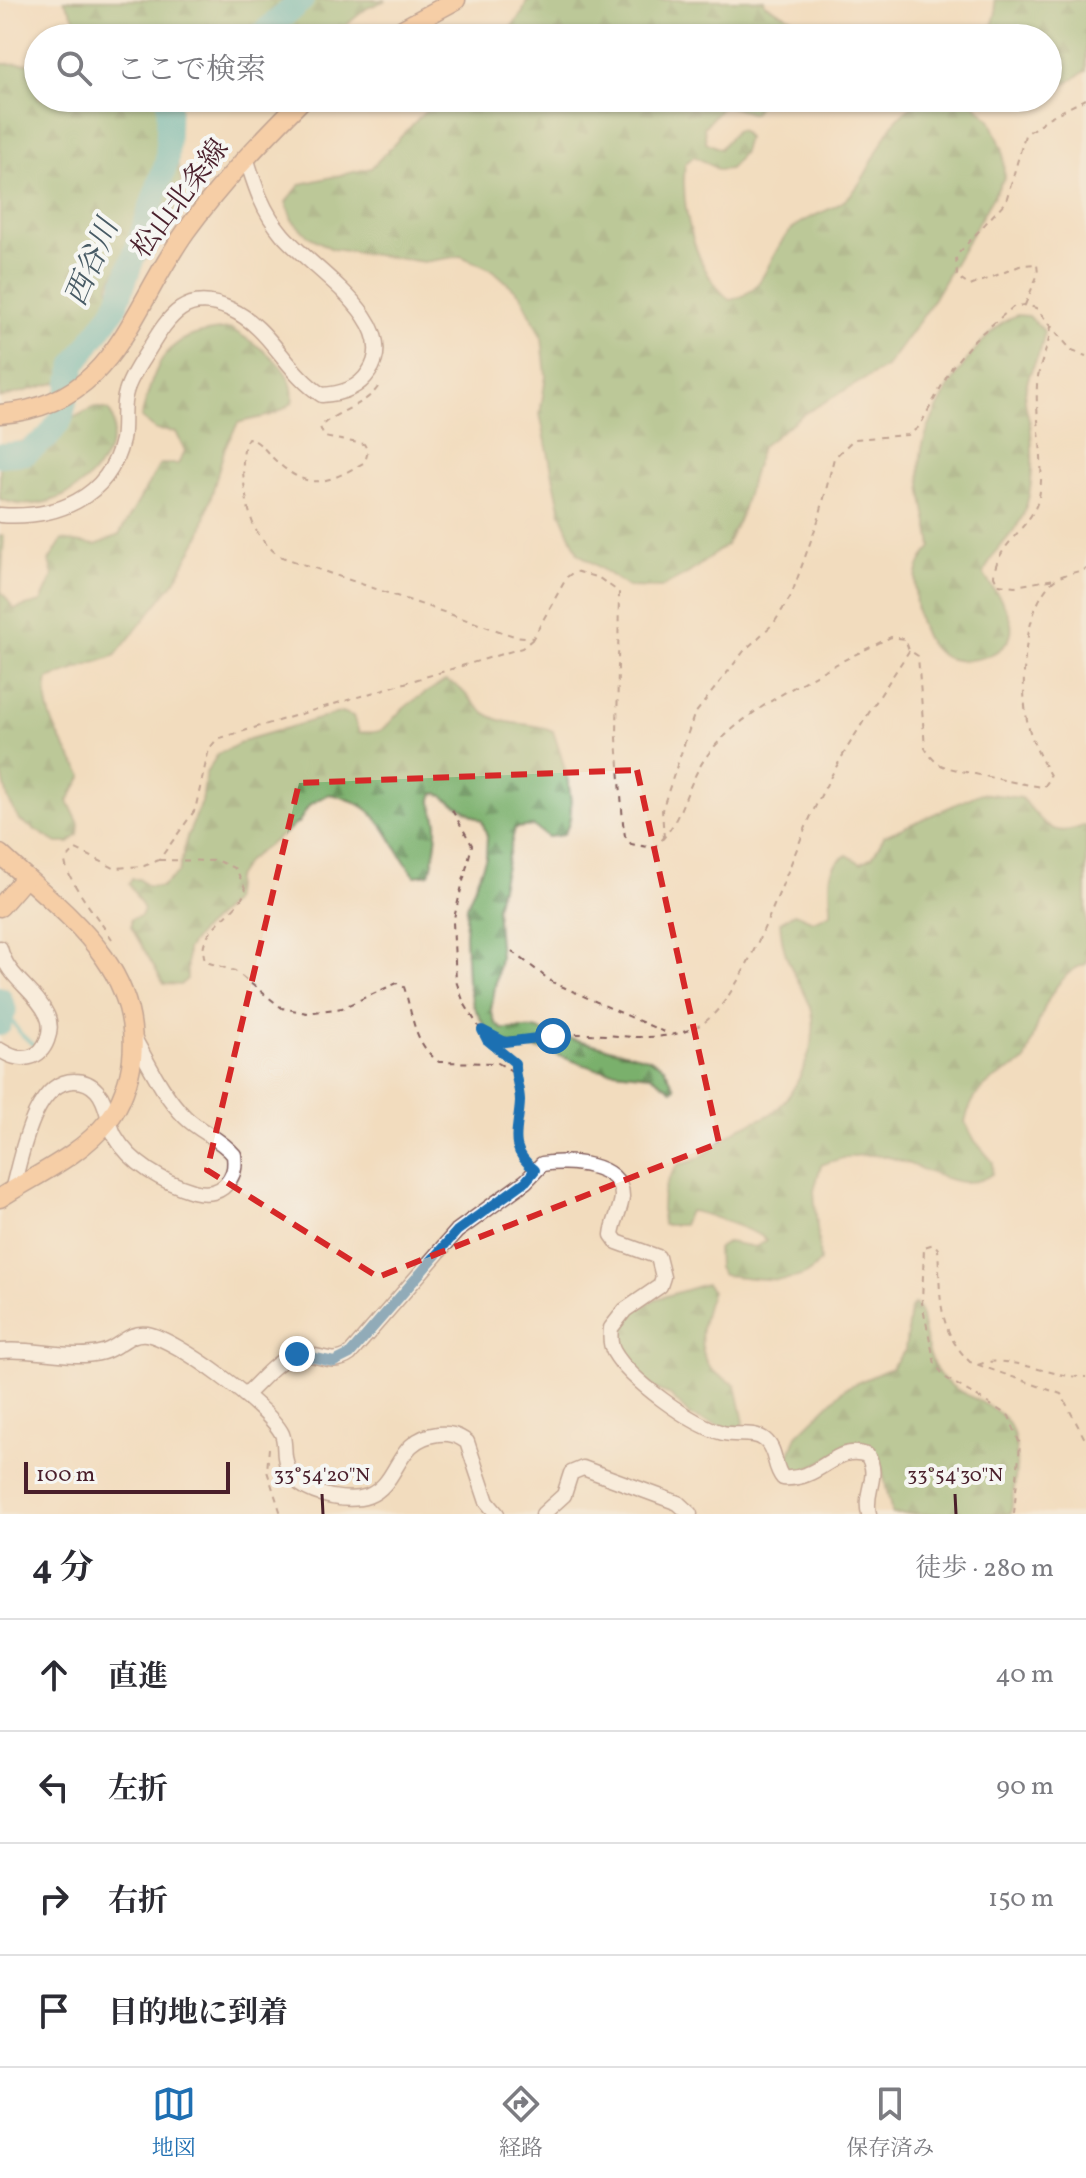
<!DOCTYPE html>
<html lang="ja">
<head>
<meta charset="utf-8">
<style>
	:root { --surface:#fff; --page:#f2f2f3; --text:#2b2b33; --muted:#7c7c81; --line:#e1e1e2; --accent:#1f6fb2 }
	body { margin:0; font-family:Vollkorn,"Noto Serif JP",serif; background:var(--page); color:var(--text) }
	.scale { position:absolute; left:24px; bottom:20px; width:206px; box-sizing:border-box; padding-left:8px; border:4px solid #4a1f2b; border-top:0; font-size:22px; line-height:28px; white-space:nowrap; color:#4a1f2b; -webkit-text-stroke:6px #f6f6f2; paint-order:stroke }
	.stop { position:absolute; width:24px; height:24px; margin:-18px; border:6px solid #1f6fb2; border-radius:50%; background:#fff }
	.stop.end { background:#1f6fb2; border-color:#fff; box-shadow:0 2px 8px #0008 }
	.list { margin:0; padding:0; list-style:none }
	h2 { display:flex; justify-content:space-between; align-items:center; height:104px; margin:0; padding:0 32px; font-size:34px }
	h2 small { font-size:26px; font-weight:400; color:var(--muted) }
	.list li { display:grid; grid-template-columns:52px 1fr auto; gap:24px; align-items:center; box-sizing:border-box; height:112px; padding:0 32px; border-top:2px solid var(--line) }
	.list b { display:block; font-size:30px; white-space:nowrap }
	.list em { font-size:26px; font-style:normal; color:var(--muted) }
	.icon { flex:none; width:44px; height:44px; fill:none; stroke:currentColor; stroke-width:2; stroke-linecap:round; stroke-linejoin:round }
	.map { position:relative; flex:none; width:1086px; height:1514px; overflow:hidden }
	.search { position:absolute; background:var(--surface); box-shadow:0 2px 6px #0004; left:24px; right:24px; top:24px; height:88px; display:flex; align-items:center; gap:20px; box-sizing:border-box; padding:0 28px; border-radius:44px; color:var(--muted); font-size:30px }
	.sheet { height:552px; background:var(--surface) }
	nav { display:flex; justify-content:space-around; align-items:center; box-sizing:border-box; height:112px; border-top:2px solid var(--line); background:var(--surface); font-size:22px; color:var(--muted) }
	nav a { display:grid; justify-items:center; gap:4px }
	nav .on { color:var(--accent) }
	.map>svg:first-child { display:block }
	.forest { fill:url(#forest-firs); stroke:#62684c; stroke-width:2 }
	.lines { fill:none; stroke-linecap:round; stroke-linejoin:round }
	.stream { stroke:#46b6bc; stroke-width:4 }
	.river { stroke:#46b6bc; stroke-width:24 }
	.minor-casing { stroke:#85615e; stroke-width:17 }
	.major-casing { stroke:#85615e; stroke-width:21 }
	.path { stroke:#85615e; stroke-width:2; stroke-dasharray:6 6; stroke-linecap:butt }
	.minor { stroke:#fff; stroke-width:14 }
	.major { stroke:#fabc8b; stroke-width:18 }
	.route { stroke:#1f6fb2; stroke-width:10 }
	.marked { fill:none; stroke:#d62828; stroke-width:6; stroke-dasharray:16 10; stroke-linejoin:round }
	.ticks { fill:none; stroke:#4a1f2b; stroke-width:3 }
	.labels { text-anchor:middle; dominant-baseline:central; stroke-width:8; stroke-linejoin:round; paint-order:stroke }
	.street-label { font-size:28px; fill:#4a1f2b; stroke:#f6f6f2 }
	.water-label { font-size:30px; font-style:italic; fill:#485b65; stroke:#f6f6f2 }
	.ticks-label { font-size:20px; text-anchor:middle; fill:#4a1f2b; stroke:#f6f6f2; stroke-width:8; stroke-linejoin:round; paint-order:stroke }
</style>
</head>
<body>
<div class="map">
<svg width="1086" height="1514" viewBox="0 0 1086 1514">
	<defs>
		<pattern id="forest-firs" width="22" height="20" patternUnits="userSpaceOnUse" patternTransform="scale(2)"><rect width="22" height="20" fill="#7ab06c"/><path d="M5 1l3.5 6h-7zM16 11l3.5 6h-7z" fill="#668f59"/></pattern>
	</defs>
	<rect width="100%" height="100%" fill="#f6f6f2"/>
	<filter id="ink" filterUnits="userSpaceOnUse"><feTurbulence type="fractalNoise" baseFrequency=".0125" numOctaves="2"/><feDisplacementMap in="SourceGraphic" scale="16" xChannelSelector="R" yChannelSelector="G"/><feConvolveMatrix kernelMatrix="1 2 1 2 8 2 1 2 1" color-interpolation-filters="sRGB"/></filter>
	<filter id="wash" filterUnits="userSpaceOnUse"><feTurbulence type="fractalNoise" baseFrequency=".006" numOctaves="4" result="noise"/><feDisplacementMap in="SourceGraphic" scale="32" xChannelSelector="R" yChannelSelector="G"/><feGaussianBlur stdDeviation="1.8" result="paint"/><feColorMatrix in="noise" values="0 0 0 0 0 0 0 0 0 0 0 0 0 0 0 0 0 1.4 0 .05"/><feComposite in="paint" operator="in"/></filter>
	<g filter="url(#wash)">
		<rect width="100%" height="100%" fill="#f2dcbe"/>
		<g class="forest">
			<path d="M64,0H386L367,8L330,38H100L79,25Z"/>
			<path d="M527,0H764L765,4L795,20L800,29L795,38H502L522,14Z"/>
			<path d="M994,0H1086V71L1048,95V38H989L996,12Z"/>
			<path d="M38,63V98H175L171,130L181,181L175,212L154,251L137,266L117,270L109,285L114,313L91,354L59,382L0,398V64Z"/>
			<path d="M438,98H762L753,114L724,105L704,127L706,142L720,149L736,130L742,131L747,138L743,152L730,169L719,170L694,156L685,164C680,207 695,272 730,300C769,292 766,255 791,230C807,215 830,212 845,200C878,172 883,107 931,98C942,96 956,98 968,98L990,119L1003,150L1004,178L926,312L886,367L802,415L761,447L741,515L726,545L689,573L661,588L628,587L578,553L561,513L540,414L546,376L542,338L521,295L494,271L461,256L424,262L332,249L308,236L292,220L286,202L301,184L371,168Z"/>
			<path d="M1017,315L1029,316L1044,331C1044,354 1026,371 1025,395C1024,408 1031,420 1031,432C1033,455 1033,485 1026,507C1019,533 991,549 984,575C994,591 1007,604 1011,623C1017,654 967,667 945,657C917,645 908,588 921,562C923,557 928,552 932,547C928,516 917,486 921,455C925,416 980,328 1017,315Z"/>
			<path d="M231,329C256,344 299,369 292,403C272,419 261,416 238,423L225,447L201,533L175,581L115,656L48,679C40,714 65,747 83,776L68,801L79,824L78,835L69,843H57L19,820L8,799L0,766V535L4,537L1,591L14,609L41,602L53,576L49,561L62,540L96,545L119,535L160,464H178L185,451L176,432L156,430L141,418C157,359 164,333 231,329Z"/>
			<path d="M95,407L109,410C117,423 114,437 108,451C90,490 42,516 0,499V445C34,444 64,421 95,407Z"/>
			<path d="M445,681C466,686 470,706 490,716C510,727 533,721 553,731C562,759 582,811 563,835L548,837L533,826L515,828L496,907L500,957L491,1010L495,1023L502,1029H534L648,1058L664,1067L675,1088L672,1090L651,1075L596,1069L543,1050L504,1044L486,1029L473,1005L467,981L465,935L467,906L486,857L487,836L482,821L438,793L433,794C429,807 438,815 437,827C437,837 433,868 429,874L415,876C384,836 385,805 329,794L309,805L299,822L247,861L235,879L232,902L199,933L187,950V979L180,985L164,984L131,927V919L141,916L144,909L129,884L132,879H139L147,886L161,887L179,872L187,837L202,802L206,773L218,754L249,739L342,712L353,716L359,732C388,734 383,727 401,711C413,699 431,690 445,681Z"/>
			<path d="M981,793L1021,798C1044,821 1049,841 1086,825V964C1049,974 1036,1031 1025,1062C994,1078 973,1087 965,1122L975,1141L993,1162L992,1174C961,1197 921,1164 888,1157C864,1152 843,1157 821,1165L814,1191L820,1261C803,1290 752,1277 723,1275L718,1268L717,1249L728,1242L755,1247L767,1240C760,1233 700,1211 689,1211L683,1225H663C660,1198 662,1185 679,1164C705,1162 719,1140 741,1127C752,1122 766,1118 775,1111C800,1088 823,1035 809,1003C794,969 783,963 780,922L795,913L813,921L831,913C832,889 822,868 847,855L861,863L873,856L884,836Z"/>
			<path d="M706,1284L712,1291C703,1314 695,1345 709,1367C714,1374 728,1380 736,1385L744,1422L741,1428L728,1429L690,1416L671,1396L654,1388L629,1366L615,1340L626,1315L656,1299Z"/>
			<path d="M915,1304L920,1311C923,1330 927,1353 937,1371C954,1399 1004,1401 1013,1433C1021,1457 1013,1489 1011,1514H892L879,1455C852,1437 818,1465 793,1477L785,1467L797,1435L845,1388L891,1368L905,1350L910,1308Z"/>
		</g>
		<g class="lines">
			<path class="stream" d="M5,1010L20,1033L33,1045"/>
			<g class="river">
				<path d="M257,38L302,0"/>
				<path d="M0,455L26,453L48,437L61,419L75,364L116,307L167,161L169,98"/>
				<path d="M0,998L5,1010L0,1024"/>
			</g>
		</g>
	</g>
	<g filter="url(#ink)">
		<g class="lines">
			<defs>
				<g id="minor">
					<path d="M0,515C55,519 109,499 122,440C125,424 121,407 126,392C130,377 141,362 149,349C169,316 186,289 230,309C271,327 286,373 322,395C341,394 358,389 369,372C403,322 310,268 282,234C262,210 255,186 246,157"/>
					<path d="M0,948C7,978 35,989 47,1015C54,1030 46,1053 30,1057C18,1060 10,1056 0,1050"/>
					<path d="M12,1190C21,1159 33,1080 75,1081C83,1081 91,1084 97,1091C108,1103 107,1121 115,1136C131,1164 163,1182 193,1191C208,1195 222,1193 230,1179C235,1171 235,1164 234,1155C220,1138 200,1132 185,1117C163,1095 150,1066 134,1038"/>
					<path d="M0,1351C33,1347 71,1361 103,1352C119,1348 129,1331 147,1334C176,1339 269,1407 282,1434C285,1441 284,1450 285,1457C289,1483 309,1492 332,1497C343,1499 357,1500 368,1496C401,1483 394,1439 438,1434C450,1433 457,1435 467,1442L487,1502L497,1514"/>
					<path d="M245,1395C259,1383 277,1359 295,1355C315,1350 331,1368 350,1354L457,1231L526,1181L542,1164C565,1160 623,1162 622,1197C621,1210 613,1222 612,1235L617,1242L658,1257L663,1277L660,1286L625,1310L611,1328C610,1336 610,1345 614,1352C630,1380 692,1425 723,1433C737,1436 754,1431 765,1440C777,1450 773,1467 783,1478C822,1481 834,1443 867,1455C881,1476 863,1492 869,1514"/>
					<path d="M543,1514L564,1495L571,1473L583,1468L678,1503L690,1514"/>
				</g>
				<g id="major">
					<path d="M386,38L456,0"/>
					<path d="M0,414C115,405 129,311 186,231C221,183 262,140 304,98"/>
					<path d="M0,854C61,911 142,964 132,1059C130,1079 121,1105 108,1121C80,1156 37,1174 0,1198"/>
					<path d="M0,907L25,878"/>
				</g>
			</defs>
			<use href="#minor" class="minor-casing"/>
			<use href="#major" class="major-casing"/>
			<g class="path">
				<path d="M1025,305L1038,274L1037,264L1022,265L970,286L957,277L956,256L1006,201L1025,135L1048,118L1086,99"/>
				<path d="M1051,325C1050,347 1038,364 1037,385C1035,422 1046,460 1039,497C1032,528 996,544 994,576L998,584L1015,586L1055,579"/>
				<path d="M378,387C364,407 337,410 320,427L324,437L364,444L368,451L365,462C325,485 307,492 272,457C264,449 259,441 248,438C237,454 246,508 254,526C259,538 269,547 279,556L514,636L533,638L567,577L575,571L599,578L619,592L617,738L623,823L625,836L631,844L653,848C683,825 685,783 709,753C746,706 836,664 891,637L905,639L909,650L918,656L925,748C930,756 934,762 943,766C952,770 1035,787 1044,787L1051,777C1043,763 1035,748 1030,732C1018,695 1022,603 1056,579C1063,574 1078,572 1086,569"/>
				<path d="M452,810L472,845L453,922L456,981L464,1003L487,1040L515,1063L520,1098L514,1133L525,1162"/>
				<path d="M664,838L662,810L694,715L744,651L774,623L791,596L819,518L834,458L854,439L908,435L919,427L952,367L975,339L1013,307L1025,305L1036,308L1072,351L1086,356"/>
				<path d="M159,860L218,861L236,869L246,890C236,917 192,930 206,962L235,971L282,1008L307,1013L342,1008L397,983L404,987C413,1015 413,1043 439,1062L498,1063L514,1072"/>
				<path d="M112,939C99,919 67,881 65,861L76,849L114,868L144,866L159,860L195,810L209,749L217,739L522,648L533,639"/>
				<path d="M512,951L552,982L664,1032"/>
				<path d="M482,1030C511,1049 542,1035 575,1034C617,1033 661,1046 700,1025C744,1001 788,865 810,818C837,759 874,705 909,651"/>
				<path d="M978,1365C1005,1352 1054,1379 1086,1377"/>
				<path d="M269,1448L267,1471L281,1514"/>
				<path d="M1014,1514L1020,1444L1009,1416L946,1378L935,1364L922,1303L924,1247L934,1244L938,1249C941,1291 935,1328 970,1362L1061,1394L1086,1441"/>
			</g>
			<use href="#minor" class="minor"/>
			<use href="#major" class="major"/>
		</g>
	</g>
	<g class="lines" filter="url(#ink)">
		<path class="route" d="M297,1354L334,1362L350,1354L457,1231L526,1181L535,1170C506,1147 519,1131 520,1101C520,1088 514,1076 515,1063L487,1040L482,1030L505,1042L553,1036"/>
	</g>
	<path d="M0 0H1086V1514H0ZM637,770L719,1143L378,1277L207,1170L299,783Z" fill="#f2dcbe" fill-opacity=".55" fill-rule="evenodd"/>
	<path class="marked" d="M637,770L719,1143L378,1277L207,1170L299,783Z"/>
	<path class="ticks" d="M322,1494L323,1514M955,1494L956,1514"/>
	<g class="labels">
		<g class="street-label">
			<text transform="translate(181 199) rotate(-53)">松山北条線</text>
		</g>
		<g class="water-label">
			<text transform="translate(93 263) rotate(-67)">西谷川</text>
		</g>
	</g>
	<g class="ticks-label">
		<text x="322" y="1481">33°54'20"N</text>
		<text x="955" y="1481">33°54'30"N</text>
	</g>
</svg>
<div class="scale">100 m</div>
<div class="stop" style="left:553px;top:1036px"></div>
<div class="stop end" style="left:297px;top:1354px"></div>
<div class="search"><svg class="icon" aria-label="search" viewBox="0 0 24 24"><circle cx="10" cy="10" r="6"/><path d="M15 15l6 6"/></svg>ここで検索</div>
</div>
<section class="sheet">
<h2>4 分<small>徒歩 · 280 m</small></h2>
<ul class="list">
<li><svg class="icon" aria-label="ahead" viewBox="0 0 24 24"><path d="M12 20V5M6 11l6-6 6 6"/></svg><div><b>直進</b></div><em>40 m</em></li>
<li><svg class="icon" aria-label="left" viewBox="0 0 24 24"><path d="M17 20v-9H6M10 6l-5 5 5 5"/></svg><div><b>左折</b></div><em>90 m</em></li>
<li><svg class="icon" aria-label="right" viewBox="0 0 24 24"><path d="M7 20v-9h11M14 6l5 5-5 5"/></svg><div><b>右折</b></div><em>150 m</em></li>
<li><svg class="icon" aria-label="arrive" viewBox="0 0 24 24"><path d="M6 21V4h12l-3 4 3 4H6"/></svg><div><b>目的地に到着</b></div></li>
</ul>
</section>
<nav>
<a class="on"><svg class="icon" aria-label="map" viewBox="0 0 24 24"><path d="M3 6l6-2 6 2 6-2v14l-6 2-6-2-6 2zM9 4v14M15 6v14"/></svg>地図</a>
<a><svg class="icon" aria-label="directions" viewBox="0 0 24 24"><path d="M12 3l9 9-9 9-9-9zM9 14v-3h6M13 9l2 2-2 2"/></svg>経路</a>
<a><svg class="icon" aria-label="saved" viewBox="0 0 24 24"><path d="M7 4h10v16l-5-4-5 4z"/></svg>保存済み</a>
</nav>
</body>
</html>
